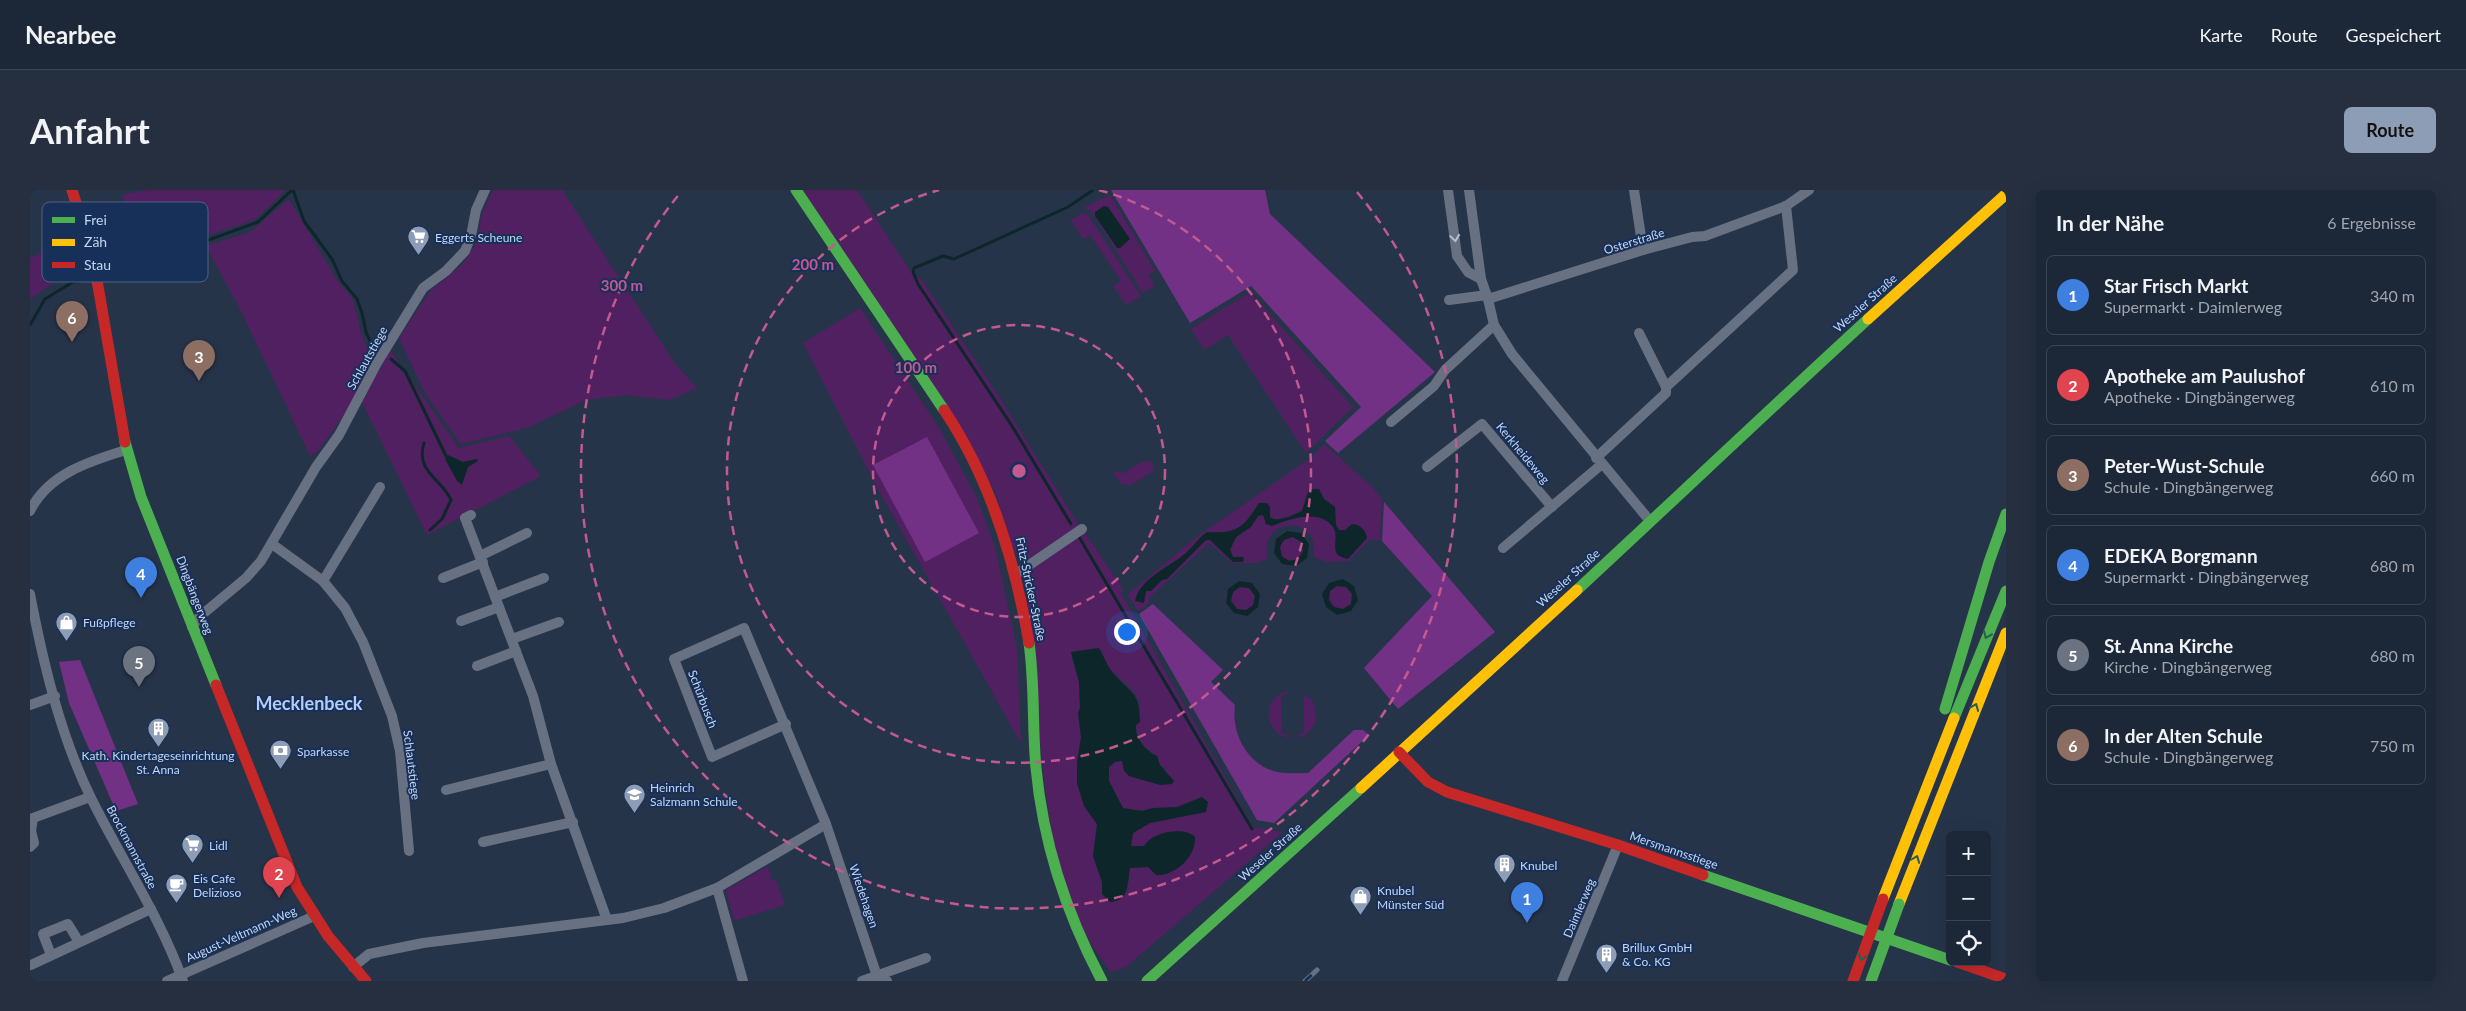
<!DOCTYPE html>
<html lang="de">
<head>
<meta charset="utf-8">
<style>
	:root { --surface:#1c2738; --page:#252f40; --text:#f1f3f6; --muted:#a0a5ae; --line:#3a4453; --accent:#8e9db6 }
	body { margin:0; font-family:Lato,sans-serif; background:var(--page); color:var(--text) }
	.controls { position:absolute; right:15px; bottom:15px; display:grid; overflow:hidden; border-radius:8px; box-shadow:0 5px 20px #0002 }
	.controls button { width:45px; height:45px; display:grid; place-items:center; padding:0; border:0; border-bottom:1px solid var(--line); background:var(--surface); color:var(--text); font:25px sans-serif }
	.you { position:absolute; left:1096px; top:441px; width:18px; height:18px; margin:-12px; border:4px solid #fff; border-radius:50%; background:#1a73e8; box-shadow:0 0 0 8px #1a73e833 }
	.badge { display:grid; place-items:center; width:32px; height:32px; border-radius:50%; background:var(--accent); color:#fff; font-size:16px; font-weight:700 }
	.pin { position:absolute; translate:-50% -41px; filter:drop-shadow(0 1px 2px #0008) }
	.pin::after { content:''; position:absolute; top:26px; width:18px; height:15px; background:inherit; clip-path:polygon(0 0,100% 0,50% 100%) }
	.list { margin:0; padding:0; list-style:none }
	h2 { display:flex; justify-content:space-between; align-items:center; height:65px; margin:0; padding:0 20px; font-size:21px }
	h2 small { font-size:16px; font-weight:400; color:var(--muted) }
	.list li { display:grid; grid-template-columns:32px 1fr auto; gap:15px; align-items:center; box-sizing:border-box; height:80px; margin:0 10px 10px; padding:0 10px; border:1px solid var(--line); border-radius:8px }
	.list b { display:block; font-size:19px; white-space:nowrap }
	.list p { margin:0; font-size:16px; white-space:nowrap; color:var(--muted) }
	.list em { font-size:16px; font-style:normal; color:var(--muted) }
	.icon { flex:none; width:28px; height:28px; fill:none; stroke:currentColor; stroke-width:2; stroke-linecap:round; stroke-linejoin:round }
	.map { position:relative; flex:none; width:1976px; height:791px; overflow:hidden; border-radius:8px }
	header { display:flex; align-items:center; gap:30px; box-sizing:border-box; height:70px; padding:0 25px; background:var(--surface); border-bottom:1px solid var(--line) }
	header strong { font-size:24px }
	nav { display:flex; gap:28px; margin-inline-start:auto; font-size:18px }
	.intro { display:flex; align-items:center; justify-content:space-between; box-sizing:border-box; height:120px; padding:0 30px }
	h1 { margin:0; font-size:35px }
	.button { padding:12px 22px; border-radius:8px; background:var(--accent); color:#111; font-size:18px; font-weight:700 }
	main { display:flex; gap:30px; padding:0 30px }
	aside { flex:1; background:var(--surface); border-radius:8px; box-shadow:0 5px 20px #0002 }
	.map>svg:first-child { display:block }
	.green { fill:#502060; fill-rule:evenodd }
	.forest { fill:#733186 }
	.water { fill:#0d262a; fill-rule:evenodd }
	.lines { fill:none; stroke-linecap:round; stroke-linejoin:round }
	.stream { stroke:#0d262a; stroke-width:3 }
	.street { stroke:#677181; stroke-width:10 }
	.fast { stroke:#4caf50; stroke-width:11 }
	.slow { stroke:#ffc107; stroke-width:11 }
	.jam { stroke:#c62828; stroke-width:11 }
	.rail-casing { stroke:#677181; stroke-width:5 }
	.rail { stroke:#173059; stroke-width:3; stroke-dasharray:9; stroke-linecap:butt }
	.fast-bridge { stroke:#4caf50; stroke-width:11 }
	.jam-bridge { stroke:#c62828; stroke-width:11 }
	.oneway { stroke:#b3c2da }
	.oneway2 { stroke:#2a5c56 }
	.ring { fill:none; stroke:#c35a8f; stroke-width:2.5; stroke-dasharray:9 6 }
	.labels { text-anchor:middle; dominant-baseline:central; stroke-width:4; stroke-linejoin:round; paint-order:stroke }
	.poi-label { font-size:12px; fill:#c6d6f0; stroke:#173059; text-anchor:start }
	.street-label { font-size:12px; fill:#c6d6f0; stroke:#173059 }
	.district-label { font-size:18px; font-weight:bold; fill:#b4cdf6; stroke:#173059 }
	.key { fill:#173059; stroke:#4c6286; stroke-width:1 }
	.key-label { font-size:14px; fill:#c6d6f0 }
	.centre { fill:#c35a8f; stroke:#173059; stroke-width:2.5 }
	.ring-label { font-size:15px; text-anchor:middle; font-weight:bold; fill:#c35a8f; stroke:#173059; stroke-width:4; stroke-linejoin:round; paint-order:stroke }
</style>
</head>
<body>
<header>
<strong>Nearbee</strong>
<nav><a>Karte</a><a>Route</a><a>Gespeichert</a></nav>
</header>
<div class="intro"><h1>Anfahrt</h1><a class="button">Route</a></div>
<main>
<div class="map">
<svg width="1976" height="791" viewBox="0 0 1976 791">
	<rect width="100%" height="100%" fill="#26344a"/>
	<g class="green">
		<path d="M118,0H256L225,30L107,69L93,4Z"/>
		<path d="M463,0H532L646,175L667,198L640,210L596,205L556,210L497,238L431,254L396,205L369,148L401,100L433,74L445,55L453,21Z"/>
		<path d="M773,0H827L885,88L890,87L968,205L1049,335L1002,367L994,369L984,362L965,301Z"/>
		<path d="M1080,5L1125,81L1118,85L1123,92V97L1113,103L1061,21L1053,18Z"/>
		<path d="M259,9L307,90L323,109L331,142L343,173L327,206L288,261L280,266L212,123L176,56L220,42Z"/>
		<path d="M1053,23L1058,25L1111,106L1096,115L1083,96L1091,91L1060,45L1053,49L1041,30Z"/>
		<path d="M38,52L30,88L0,109V68Z"/>
		<path d="M1220,102L1323,217L1276,263L1198,145L1174,160L1161,139Z"/>
		<path d="M830,118L911,241L948,310L965,357L987,458L991,553L850,303L773,153Z"/>
		<path d="M360,160L429,258L479,246L511,286L397,345L332,212Z"/>
		<path d="M1294,254L1342,297L1352,309L1350,351L1340,349L1319,371L1296,372L1283,366C1292,324 1227,326 1238,368L1228,373H1202L1179,353L1120,407L1118,414L1108,421L1098,404L1168,346L1279,269ZM1278,302L1292,304L1294,309L1305,317L1306,335L1309,340H1315L1321,334L1306,362C1306,356 1307,348 1305,342C1298,316 1259,328 1242,336L1233,325L1228,326C1222,339 1201,345 1200,360C1200,363 1203,368 1203,372L1180,350H1176L1137,389L1132,390L1121,401L1107,403L1130,380L1152,367L1177,342C1207,344 1213,338 1229,313C1245,336 1248,331 1272,321Z"/>
		<path d="M1120,271L1125,280L1101,295L1090,293L1082,281L1094,283L1111,272Z"/>
		<path d="M1055,343L1093,399L1091,403L1223,637L1253,642L1096,777L1081,782C1024,712 1017,617 1008,531C1003,485 999,438 994,392L1002,379ZM1064,458L1072,463C1076,485 1102,492 1109,512C1111,518 1110,526 1110,532L1106,535C1105,549 1116,560 1127,566L1130,575L1136,579L1118,592C1103,585 1096,590 1092,571L1085,572L1079,577V591L1093,618C1110,623 1126,618 1144,618C1154,617 1165,620 1175,622L1120,633L1103,643L1101,656H1114L1126,685L1118,677L1100,678L1097,702L1072,704V692L1063,666L1067,634L1054,616L1047,593V573L1051,547L1048,523L1050,518L1049,492L1041,467L1047,460L1052,462Z"/>
		<circle cx="1261" cy="359" r="12"/>
		<circle cx="1310" cy="407" r="12"/>
		<circle cx="1213" cy="409" r="12"/>
		<path d="M1258,501V503L1251,506L1252,543L1259,546L1258,548C1233,542 1232,507 1258,501Z"/>
		<path d="M1267,501L1282,510C1290,526 1286,542 1268,548L1267,545L1274,543V505L1267,503Z"/>
		<path d="M738,676L742,691L746,690L755,715L704,731L696,700Z"/>
	</g>
	<g class="forest">
		<path d="M1081,0H1235L1240,24L1405,182L1308,263L1295,251L1331,217L1221,96L1160,133Z"/>
		<path d="M897,247L949,343L895,372L843,275Z"/>
		<path d="M1354,312L1465,442L1368,519L1334,478L1402,406L1352,351Z"/>
		<path d="M1123,414L1193,480L1181,492L1205,515C1201,543 1217,575 1247,582C1256,584 1268,583 1278,583L1324,540H1333L1339,545L1244,633L1227,630L1109,424Z"/>
		<path d="M50,470L108,614L86,621L39,513L29,472Z"/>
	</g>
	<g class="water">
		<path d="M1074,16L1078,17L1100,49L1090,58H1087L1065,26V22Z"/>
		<path d="M418,265L433,272L447,269L448,271L438,277L432,295L427,291L415,269Z"/>
		<path d="M1283,299H1289L1294,309L1305,317L1306,335L1309,340H1315L1322,334C1329,334 1336,340 1337,348L1318,369C1314,368 1310,367 1307,364C1303,358 1307,348 1305,341C1295,317 1259,328 1242,336L1236,334L1233,325L1228,326L1221,337L1206,347L1200,360L1203,367H1214L1213,372H1203L1180,350H1176L1137,389L1132,390L1121,401H1116L1114,413L1105,411C1110,389 1136,379 1152,366C1162,359 1167,349 1177,342C1207,344 1213,338 1229,313H1237L1240,317V328C1250,332 1263,325 1272,321L1278,302Z"/>
		<path d="M1257,341L1271,343L1279,354L1277,368L1266,376L1252,374L1244,363L1246,349ZM1263,347L1271,352L1273,361L1268,369L1259,371L1252,366L1250,357L1254,350Z"/>
		<path d="M1313,389L1324,396L1328,410L1321,421L1307,425L1296,417L1292,404L1299,393ZM1307,396L1316,397L1322,404L1321,414L1313,419L1304,417L1299,410L1300,401Z"/>
		<path d="M1209,391L1222,393L1230,404L1228,417L1217,426L1204,423L1196,413L1198,399ZM1210,397L1219,398L1225,406L1223,415L1216,420L1207,419L1201,411L1203,402Z"/>
		<path d="M1069,458C1075,468 1076,475 1085,485C1103,506 1109,501 1110,532L1106,535C1105,549 1116,561 1127,566L1130,575L1144,591L1142,594L1130,595L1099,586L1094,581L1092,571L1085,572L1079,577V591L1093,618L1112,621L1123,618L1147,617L1172,607L1178,612L1176,622L1120,633L1103,643L1101,656H1114C1122,642 1154,636 1165,647C1166,667 1145,686 1126,685L1118,677L1100,678C1097,693 1100,711 1080,712L1072,704V692L1063,666L1067,634L1054,616L1047,593V573L1051,547L1048,523L1050,518L1049,492L1041,462Z"/>
	</g>
	<g class="lines">
		<g class="stream">
			<path d="M263,0L274,31L302,69L312,91L327,109L332,123L336,142L343,158"/>
			<path d="M71,87L82,85L228,32L262,0"/>
			<path d="M0,135L15,109L43,92L62,89"/>
			<path d="M361,169L375,181L416,266"/>
			<path d="M394,253C385,282 412,289 421,310L412,329L400,340"/>
			<path d="M1041,334L982,236L888,94L883,82L884,78L913,66L924,69L1038,17L1063,0"/>
			<path d="M1049,347L1222,639"/>
		</g>
		<g class="street">
			<path d="M1418,0L1427,66L1438,82L1451,89"/>
			<path d="M1439,0L1451,89L1458,109L1464,135L1482,164L1620,331"/>
			<path d="M1604,0L1613,60"/>
			<path d="M1458,109L1613,60L1662,47L1675,46L1756,16L1779,0"/>
			<path d="M1419,110L1457,105"/>
			<path d="M1609,143L1636,197"/>
			<path d="M1361,232L1404,196L1415,180L1464,135"/>
			<path d="M1566,268L1636,203V197L1763,80L1756,16"/>
			<path d="M1397,277L1452,234L1522,317"/>
			<path d="M0,321C18,284 60,271 96,260"/>
			<path d="M441,325L435,328L503,506L521,574L577,730"/>
			<path d="M242,354L293,391L315,418L333,452L362,526L370,561L379,661"/>
			<path d="M1473,358L1572,274"/>
			<path d="M450,366L497,343"/>
			<path d="M986,384L1052,339"/>
			<path d="M413,388L453,372"/>
			<path d="M293,391L350,297"/>
			<path d="M0,404C13,472 30,545 61,608C91,669 130,726 153,791"/>
			<path d="M465,407L514,388"/>
			<path d="M431,431L469,417"/>
			<path d="M162,437L168,428L216,388L231,371L286,277L309,245L347,173L393,98L416,81L435,61L441,46L446,20L455,0"/>
			<path d="M482,449L529,432"/>
			<path d="M447,476L486,461"/>
			<path d="M0,515L25,506"/>
			<path d="M416,600L521,574"/>
			<path d="M796,634L847,786L857,791"/>
			<path d="M453,652L543,632"/>
			<path d="M0,657L4,653L1,641L3,628L60,607"/>
			<path d="M687,698L713,791"/>
			<path d="M21,765L13,744L38,734L49,752"/>
			<path d="M1,775L121,719"/>
			<path d="M323,777L339,764L393,753L593,728L634,718L687,698L796,634L714,438L644,469L682,567L756,534"/>
			<path d="M137,791L282,727"/>
			<path d="M832,791L896,768"/>
			<path d="M1532,791L1588,655"/>
		</g>
		<g class="fast">
			<path d="M766,0L914,220"/>
			<path d="M95,252L111,307L186,495"/>
			<path d="M1547,400C1644,310 1740,219 1838,129"/>
			<path d="M999,453C1005,495 1002,537 1006,578C1013,653 1037,725 1072,791"/>
			<path d="M1915,519L1959,372L1976,324"/>
			<path d="M1924,528L1976,401"/>
			<path d="M1673,685L1920,770"/>
			<path d="M1117,791L1331,598"/>
		</g>
		<g class="slow">
			<path d="M1838,129L1976,4"/>
			<path d="M1331,598L1547,400"/>
			<path d="M1853,709L1924,528"/>
			<path d="M1869,714L1976,443"/>
		</g>
		<g class="jam">
			<path d="M42,0L58,51L68,96L95,252"/>
			<path d="M914,220C961,290 985,371 999,453"/>
			<path d="M186,495L267,697L298,746L336,791"/>
			<path d="M1369,562L1398,592L1417,602L1588,655L1673,685"/>
			<path d="M1927,772L1976,789"/>
		</g>
		<defs>
			<path id="rail" d="M1275,791L1287,780"/>
		</defs>
		<use href="#rail" class="rail-casing"/>
		<use href="#rail" class="rail"/>
		<path class="fast-bridge" d="M1841,791L1869,714"/>
		<path class="jam-bridge" d="M1823,791L1853,709"/>
	</g>
	<defs><path id="oneway-chevron" d="M-2-3.5L2.5 0L-2 3.5" fill="none" stroke-width="1.6" stroke-linecap="round" stroke-linejoin="round" transform="scale(1.25)"/></defs>
	<use class="oneway" href="#oneway-chevron" transform="translate(1425 48) rotate(82)"/>
	<g class="oneway2">
		<use href="#oneway-chevron" transform="translate(1957 445) rotate(113)"/>
		<use href="#oneway-chevron" transform="translate(1945 517) rotate(-68)"/>
		<use href="#oneway-chevron" transform="translate(1886 669) rotate(-69)"/>
		<use href="#oneway-chevron" transform="translate(1832 767) rotate(110)"/>
	</g>
	<g class="ring">
		<circle cx="989" cy="281" r="146"/>
		<path d="M1069 0A292 292 0 1 1 909 0"/>
		<path d="M1327 2A438 438 0 1 1 651 2"/>
	</g>
	<defs>
		<symbol id="supermarket-pin" viewBox="-11 -11 22 30"><path d="M0 17L-7.5 6A9.5 9.5 0 1 1 7.5 6Z" fill="#8e9db6" stroke="#173059"/><path d="M-6-5.5h2.5l.6 2H6L4.5 2H-2.5L-4.4-4H-6ZM-1.5 3.2a1.3 1.3 0 1 0 .1 0ZM3 3.2a1.3 1.3 0 1 0 .1 0Z" fill="#fff"/></symbol>
		<symbol id="shop-pin" viewBox="-11 -11 22 30"><path d="M0 17L-7.5 6A9.5 9.5 0 1 1 7.5 6Z" fill="#8e9db6" stroke="#173059"/><path d="M-5-2.5h2.3a2.7 3.5 0 0 1 5.4 0H5L5.5 6h-11ZM-1.5-2.5h3a1.5 2.3 0 0 0-3 0Z" fill="#fff"/></symbol>
		<symbol id="building-pin" viewBox="-11 -11 22 30"><path d="M0 17L-7.5 6A9.5 9.5 0 1 1 7.5 6Z" fill="#8e9db6" stroke="#173059"/><path d="M-4-6H4V6H1V3H-1V6H-4ZM-2.5-4.3h1.7v1.8h-1.7ZM.8-4.3h1.7v1.8H.8ZM-2.5-1h1.7V.8h-1.7ZM.8-1h1.7V.8H.8Z" fill="#fff"/></symbol>
		<symbol id="bank-pin" viewBox="-11 -11 22 30"><path d="M0 17L-7.5 6A9.5 9.5 0 1 1 7.5 6Z" fill="#8e9db6" stroke="#173059"/><path d="M-6-4H6V4H-6ZM0-2.3a2.3 2.3 0 1 0 0 4.6a2.3 2.3 0 1 0 0-4.6Z" fill="#fff"/></symbol>
		<symbol id="school-pin" viewBox="-11 -11 22 30"><path d="M0 17L-7.5 6A9.5 9.5 0 1 1 7.5 6Z" fill="#8e9db6" stroke="#173059"/><path d="M0-5L7-2L0 1L-7-2ZM-4 1L0 2.5L4 1V4Q0 6-4 4Z" fill="#fff"/></symbol>
		<symbol id="cafe-pin" viewBox="-11 -11 22 30"><path d="M0 17L-7.5 6A9.5 9.5 0 1 1 7.5 6Z" fill="#8e9db6" stroke="#173059"/><path d="M-5.5-4.5H6V0H3Q3 3.5 0 3.5H-2.5Q-5.5 3.5-5.5 0ZM3-3.2v2h1.7v-2ZM-6 4.5H4V6H-6Z" fill="#fff"/></symbol>
	</defs>
	<g fill-rule="evenodd">
		<use href="#supermarket-pin" x="376" y="34" width="25" height="34"/>
		<use href="#shop-pin" x="24" y="420" width="25" height="34"/>
		<use href="#building-pin" x="116" y="526" width="25" height="34"/>
		<use href="#bank-pin" x="238" y="548" width="25" height="34"/>
		<use href="#school-pin" x="592" y="592" width="25" height="34"/>
		<use href="#supermarket-pin" x="150" y="642" width="25" height="34"/>
		<use href="#building-pin" x="1462" y="662" width="25" height="34"/>
		<use href="#cafe-pin" x="134" y="682" width="25" height="34"/>
		<use href="#shop-pin" x="1318" y="694" width="25" height="34"/>
		<use href="#building-pin" x="1564" y="752" width="25" height="34"/>
	</g>
	<g class="labels">
		<g class="poi-label">
			<text x="405" y="47">Eggerts Scheune</text>
			<text x="53" y="432">Fußpflege</text>
			<text x="267" y="561">Sparkasse</text>
			<text x="128" y="565" text-anchor="middle">Kath. Kindertageseinrichtung<tspan x="128" dy="14">St. Anna</tspan></text>
			<text x="620" y="597">Heinrich<tspan x="620" dy="14">Salzmann Schule</tspan></text>
			<text x="179" y="655">Lidl</text>
			<text x="1490" y="675">Knubel</text>
			<text x="163" y="688">Eis Cafe<tspan x="163" dy="14">Delizioso</tspan></text>
			<text x="1347" y="700">Knubel<tspan x="1347" dy="14">Münster Süd</tspan></text>
			<text x="1592" y="757">Brillux GmbH<tspan x="1592" dy="14">&amp; Co. KG</tspan></text>
		</g>
		<g class="street-label">
			<text transform="translate(1604 51) rotate(-17)">Osterstraße</text>
			<text transform="translate(1835 113) rotate(-42)">Weseler Straße</text>
			<text transform="translate(337 168) rotate(-61)">Schlautstiege</text>
			<text transform="translate(1493 263) rotate(50)">Kerkheideweg</text>
			<text transform="translate(1538 388) rotate(-42)">Weseler Straße</text>
			<text transform="translate(1001 399) rotate(78)">Fritz-Stricker-Straße</text>
			<text transform="translate(165 405) rotate(69)">Dingbängerweg</text>
			<text transform="translate(673 509) rotate(69)">Schürbusch</text>
			<text transform="translate(382 575) rotate(83)">Schlautstiege</text>
			<text transform="translate(102 657) rotate(62)">Brockmannstraße</text>
			<text transform="translate(1644 660) rotate(19)">Mersmannsstiege</text>
			<text transform="translate(1240 662) rotate(-42)">Weseler Straße</text>
			<text transform="translate(834 706) rotate(71)">Wiedehagen</text>
			<text transform="translate(1549 718) rotate(-67)">Daimlerweg</text>
			<text transform="translate(211 744) rotate(-24)">August-Veltmann-Weg</text>
		</g>
		<g class="district-label">
			<text x="279" y="513">Mecklenbeck</text>
		</g>
	</g>
	<rect x="12" y="12" width="166" height="80" rx="8" class="key"/>
	<rect x="22" y="27" width="23" height="6" fill="#4caf50"/>
	<rect x="22" y="49" width="23" height="7" fill="#ffc107"/>
	<rect x="22" y="72" width="23" height="6" fill="#c62828"/>
	<g class="key-label">
		<text x="54" y="35">Frei</text>
		<text x="54" y="57">Zäh</text>
		<text x="54" y="80">Stau</text>
	</g>
	<circle cx="989" cy="281" r="8" class="centre"/>
	<g class="ring-label">
		<text x="783" y="80">200 m</text>
		<text x="592" y="101">300 m</text>
		<text x="886" y="183">100 m</text>
	</g>
</svg>
<div class="controls">
<button>+</button>
<button>−</button>
<button><svg class="icon" aria-label="locate" viewBox="0 0 24 24"><circle cx="12" cy="12" r="6"/><path d="M12 2v4M12 18v4M2 12h4M18 12h4"/></svg></button>
</div>
<div class="you"></div>
<div class="pin badge" style="left:1497px;top:733px;background:#3f7fe0">1</div>
<div class="pin badge" style="left:249px;top:708px;background:#e0444e">2</div>
<div class="pin badge" style="left:169px;top:191px;background:#8d6e63">3</div>
<div class="pin badge" style="left:111px;top:408px;background:#3f7fe0">4</div>
<div class="pin badge" style="left:109px;top:497px;background:#6b7280">5</div>
<div class="pin badge" style="left:42px;top:152px;background:#8d6e63">6</div>
</div>
<aside>
<h2>In der Nähe<small>6 Ergebnisse</small></h2>
<ul class="list">
<li><span class="badge" style="background:#3f7fe0">1</span><div><b>Star Frisch Markt</b><p>Supermarkt · Daimlerweg</p></div><em>340 m</em></li>
<li><span class="badge" style="background:#e0444e">2</span><div><b>Apotheke am Paulushof</b><p>Apotheke · Dingbängerweg</p></div><em>610 m</em></li>
<li><span class="badge" style="background:#8d6e63">3</span><div><b>Peter-Wust-Schule</b><p>Schule · Dingbängerweg</p></div><em>660 m</em></li>
<li><span class="badge" style="background:#3f7fe0">4</span><div><b>EDEKA Borgmann</b><p>Supermarkt · Dingbängerweg</p></div><em>680 m</em></li>
<li><span class="badge" style="background:#6b7280">5</span><div><b>St. Anna Kirche</b><p>Kirche · Dingbängerweg</p></div><em>680 m</em></li>
<li><span class="badge" style="background:#8d6e63">6</span><div><b>In der Alten Schule</b><p>Schule · Dingbängerweg</p></div><em>750 m</em></li>
</ul>
</aside>
</main>
</body>
</html>
